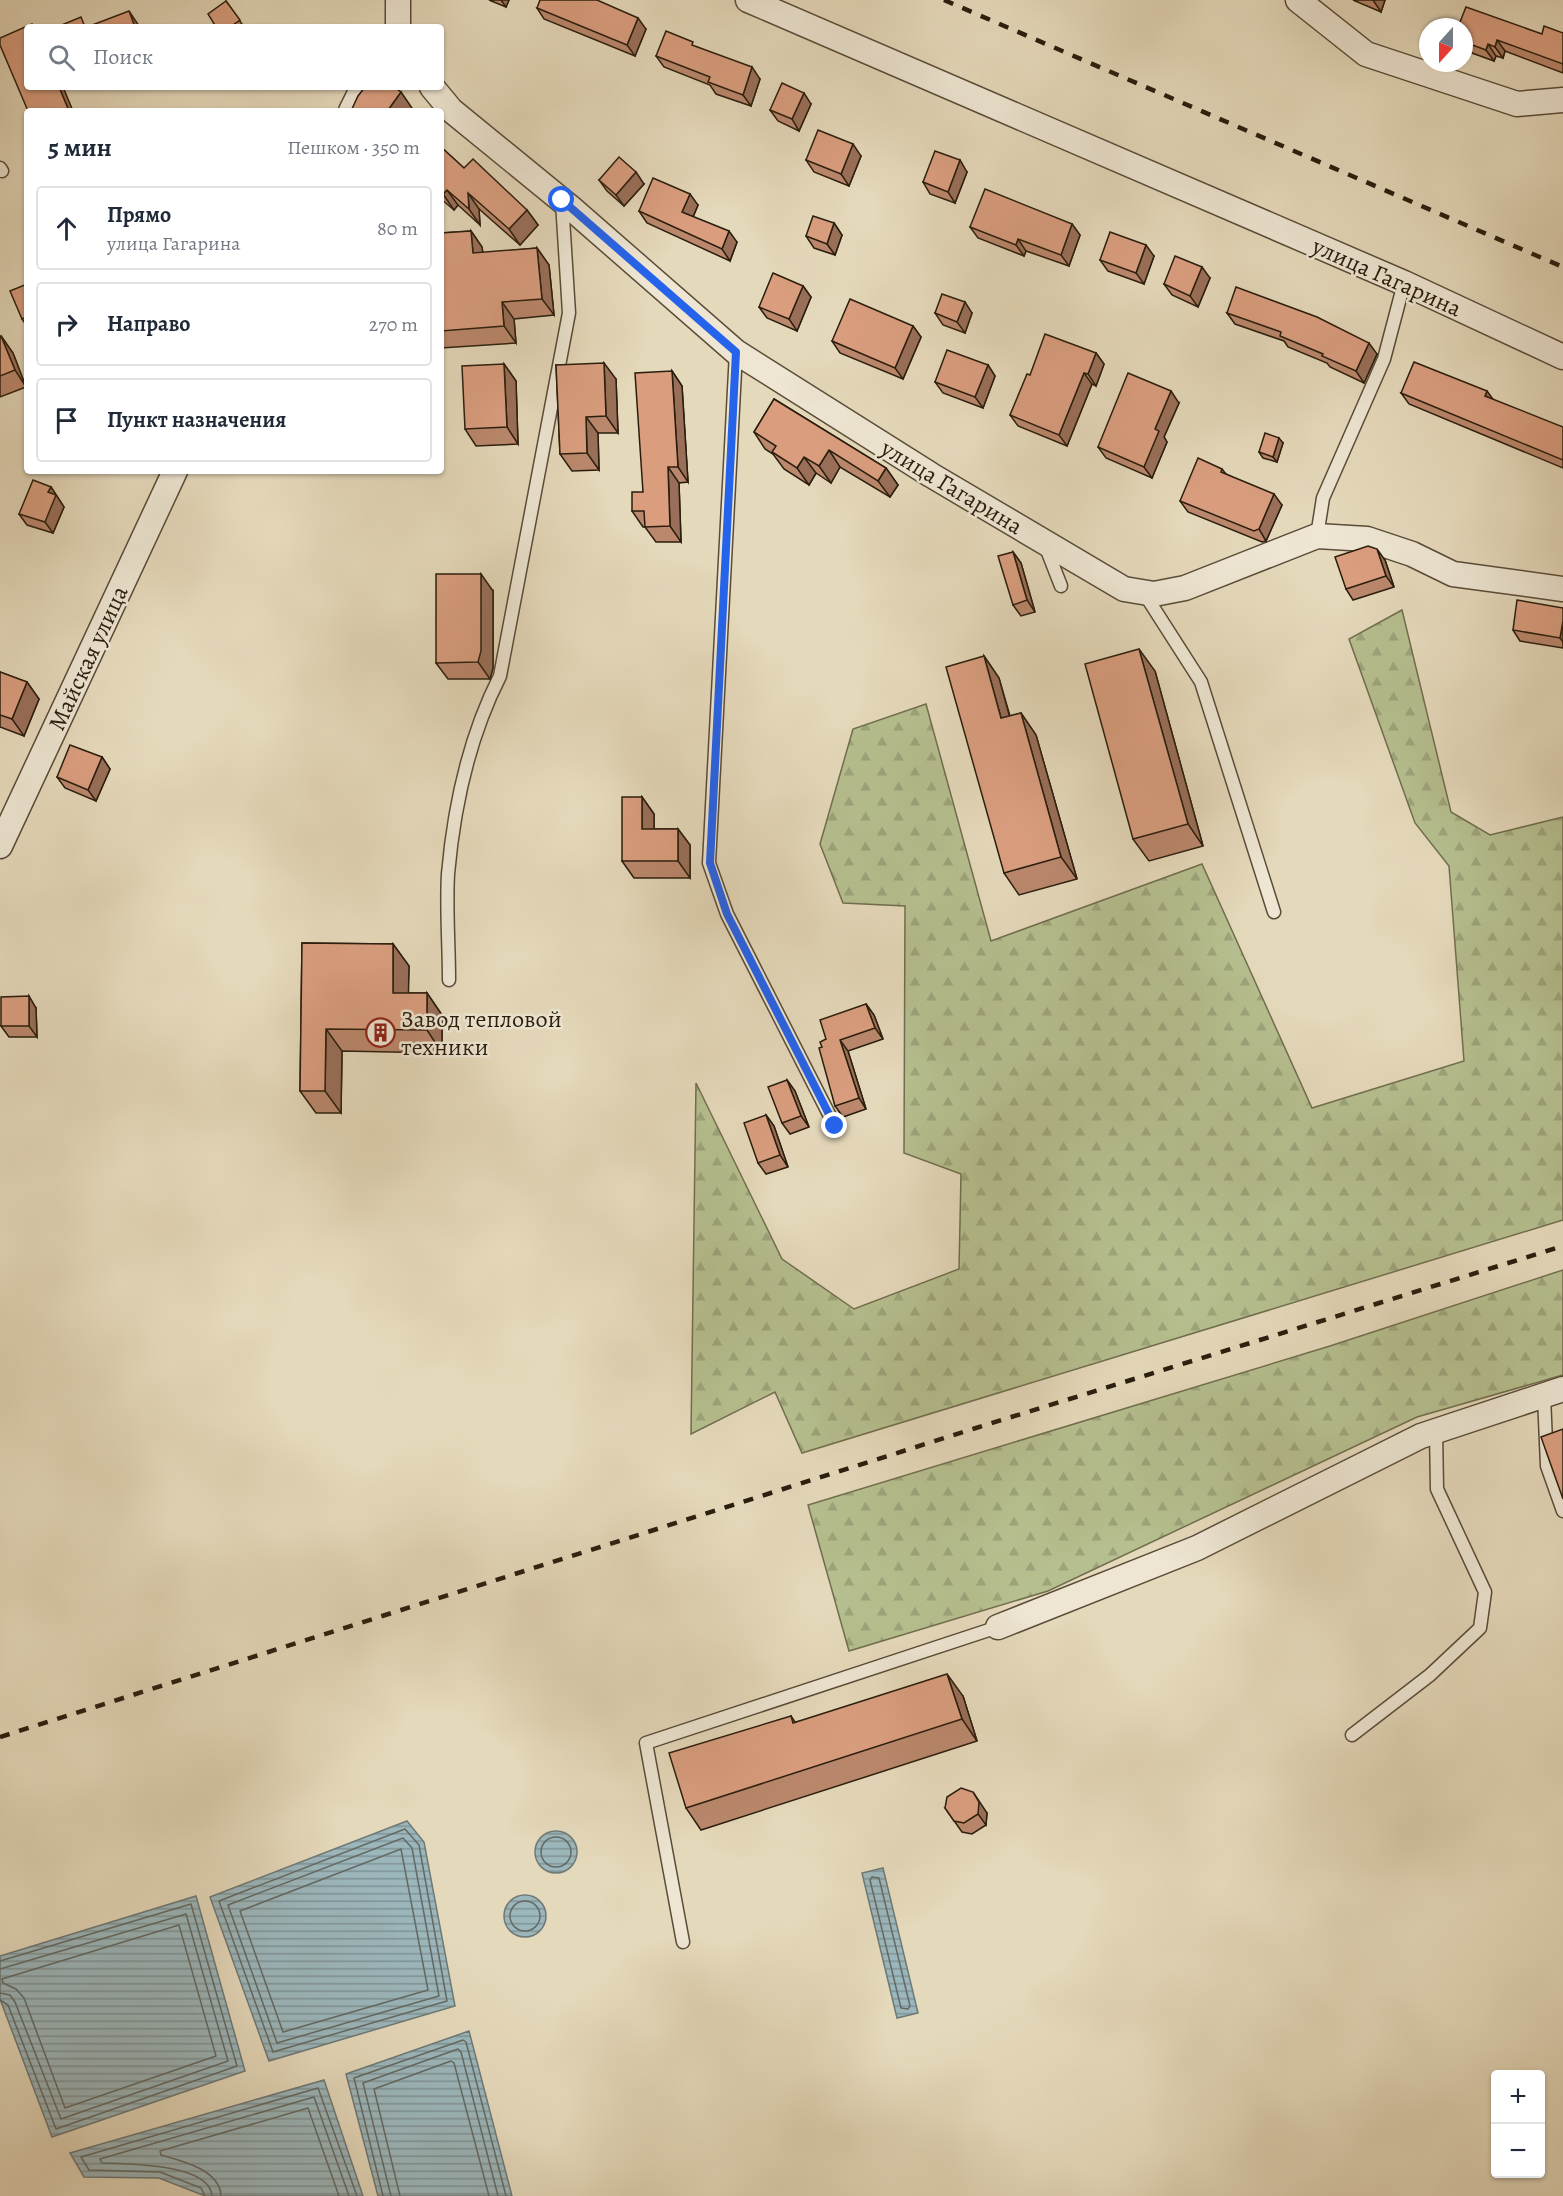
<!DOCTYPE html>
<html lang="ru">
<head>
<meta charset="utf-8">
<style>
	:root { --surface:#fff; --page:#f2f2f3; --text:#1f2937; --muted:#747a83; --line:#e0e1e3 }
	body { margin:0; font-family:Alegreya,serif; background:var(--page); color:var(--text) }
	.controls { position:absolute; right:18px; bottom:18px; display:grid; overflow:hidden; border-radius:6px; box-shadow:0 2px 4px #0004 }
	.controls button { width:54px; height:54px; display:grid; place-items:center; padding:0; border:0; border-bottom:2px solid var(--line); background:var(--surface); color:var(--text); font:30px sans-serif }
	.compass { position:absolute; left:1419px; top:18px; width:54px; height:54px; border-radius:50%; background:var(--surface); box-shadow:0 2px 4px #0004; rotate:201deg }
	.stop { position:absolute; width:18px; height:18px; margin:-14px; border:4px solid #2563eb; border-radius:50%; background:#fff }
	.stop.end { background:#2563eb; border-color:#fff; box-shadow:0 2px 6px #0008 }
	.list { margin:0; padding:0; list-style:none }
	h2 { display:flex; justify-content:space-between; align-items:center; height:78px; margin:0; padding:0 24px; font-size:26px }
	h2 small { font-size:20px; font-weight:400; color:var(--muted) }
	.list li { display:grid; grid-template-columns:39px 1fr auto; gap:18px; align-items:center; box-sizing:border-box; height:84px; margin:0 12px 12px; padding:0 12px; border:2px solid var(--line); border-radius:6px }
	.list b { display:block; font-size:22px; white-space:nowrap }
	.list p { margin:0; font-size:20px; white-space:nowrap; color:var(--muted) }
	.list em { font-size:20px; font-style:normal; color:var(--muted) }
	.icon { flex:none; width:33px; height:33px; fill:none; stroke:currentColor; stroke-width:2; stroke-linecap:round; stroke-linejoin:round }
	.map { position:relative; flex:none; width:1563px; height:2196px; overflow:hidden }
	.search { position:absolute; background:var(--surface); box-shadow:0 2px 4px #0004; left:24px; top:24px; width:420px; height:66px; display:flex; align-items:center; gap:15px; box-sizing:border-box; padding:0 21px; border-radius:6px; color:var(--muted); font-size:22px }
	.panel { position:absolute; background:var(--surface); box-shadow:0 2px 4px #0004; left:24px; top:108px; width:420px; height:366px; border-radius:6px }
	.map>svg:first-child { display:block }
	.forest { fill:url(#forest-firs); stroke:#706e4e; stroke-width:1.5 }
	.water { fill:url(#water-rules); stroke:#6e7976; stroke-width:1.5 }
	.lines { fill:none; stroke-linecap:round; stroke-linejoin:round }
	.shore { stroke:#636a64; stroke-width:1.5 }
	.service-casing { stroke:#594c38; stroke-width:15 }
	.minor-casing { stroke:#594c38; stroke-width:27 }
	.service { stroke:#eee6d3; stroke-width:12 }
	.minor { stroke:#eee6d3; stroke-width:24 }
	.rail { stroke:#2a1d0d; stroke-width:4.5; stroke-dasharray:10 10; stroke-linecap:butt }
	.wall { fill:#bb886d; stroke:#2a1d0d; stroke-width:1.5 }
	.shaded-wall { fill:#996f59; stroke:#2a1d0d; stroke-width:1.5 }
	.building { fill:#da9e7f; stroke:#2a1d0d; stroke-width:1.5 }
	.route { stroke:#2563eb; stroke-width:8 }
	.labels { text-anchor:middle; dominant-baseline:central; stroke-width:5; stroke-linejoin:round; paint-order:stroke }
	.street-label { font-size:24px; fill:#2a1d0d; stroke:#eee6d3 }
	.poi-label { font-size:24px; fill:#2a1d0d; stroke:#eee6d3; text-anchor:start }
</style>
</head>
<body>
<div class="map">
<svg width="1563" height="2196" viewBox="0 0 1563 2196">
	<defs>
		<pattern id="forest-firs" width="22" height="20" patternUnits="userSpaceOnUse" patternTransform="scale(1.5)"><rect width="22" height="20" fill="#b6bf8f"/><path d="M5 1l3.5 6h-7zM16 11l3.5 6h-7z" fill="#9da47a"/></pattern>
		<pattern id="water-rules" width="6" height="5" patternUnits="userSpaceOnUse" patternTransform="scale(1.5)"><rect width="6" height="5" fill="#9cb7bc"/><path d="M0 2.5h6" fill="none" stroke="#7f9497"/></pattern>
	</defs>
	<rect width="100%" height="100%" fill="#e5d9bb"/>
	<filter id="stains"><feTurbulence type="fractalNoise" baseFrequency=".00333" numOctaves="4"/><feColorMatrix values="0 0 0 0 .2 0 0 0 0 .09 0 0 0 0 .02 0 0 0 .5 -.17"/></filter>
	<radialGradient id="worn" r=".72"><stop offset=".6" stop-color="#630" stop-opacity="0"/><stop offset="1" stop-color="#630" stop-opacity=".3"/></radialGradient>
	<g class="forest">
		<path d="M1402,610L1451,812L1490,835L1563,817V1220L802,1453L775,1392L691,1434L696,1083L782,1259L854,1309L959,1269L961,1174L904,1153L905,906L843,903L820,844L853,729L926,704L991,941L1202,864L1312,1108L1464,1061L1449,866L1415,823L1349,639Z"/>
		<path d="M1563,1270V1375L1417,1417L1048,1591L849,1651L808,1505L1330,1346Z"/>
	</g>
	<g class="water">
		<path d="M407,1821L424,1842L455,2006L269,2061L210,1897Z"/>
		<circle cx="556" cy="1852" r="21"/>
		<path d="M883,1868L918,2013L897,2018L862,1873Z"/>
		<circle cx="525" cy="1916" r="21"/>
		<path d="M196,1896L245,2071L52,2137L0,1999V1956Z"/>
		<path d="M469,2031L512,2196H378L346,2074Z"/>
		<path d="M324,2080L363,2196H205L159,2178L84,2177L70,2153Z"/>
	</g>
	<g class="lines">
		<g class="shore">
			<path d="M405,1829L419,1845L447,2001L273,2052L219,1901Z"/>
			<circle cx="556" cy="1852" r="15"/>
			<path d="M403,1838L412,1848L439,1996L277,2043L228,1905Z"/>
			<path d="M401,1849L428,1990L283,2032L240,1911Z"/>
			<path d="M872,1877L879,1878L910,2006L908,2009L901,2008L870,1880Z"/>
			<circle cx="525" cy="1916" r="15"/>
			<path d="M179,1925L216,2056L65,2108L24,1998L16,1989L3,1983L2,1979Z"/>
			<path d="M0,1961L191,1904L237,2066L56,2129L8,2005L0,2000"/>
			<path d="M0,1969L186,1914L228,2061L61,2119L15,2002L10,1995L0,1993"/>
			<path d="M205,2196L201,2188L160,2172L89,2170L81,2157L318,2088L357,2196"/>
			<path d="M212,2196C210,2163 126,2164 102,2163L100,2159L314,2097L349,2196"/>
			<path d="M221,2196C220,2170 183,2161 161,2155L160,2151L308,2108L339,2196"/>
			<path d="M383,2196L354,2078L463,2040L466,2042L506,2196"/>
			<path d="M391,2196L363,2083L458,2049L461,2052L498,2196"/>
			<path d="M400,2196L374,2089L451,2061L454,2063L489,2196"/>
		</g>
		<defs>
			<g id="service">
				<path d="M0,168L2,171"/>
				<path d="M736,352L709,863L727,914L835,1126"/>
				<path d="M1317,536L1323,498L1384,359L1404,283"/>
				<path d="M1045,545L1061,586"/>
				<path d="M1144,593L1201,682L1274,912"/>
				<path d="M449,980C449,945 446,909 448,874C454,806 469,737 500,676L569,313L562,202"/>
				<path d="M1544,1396L1547,1466L1563,1511"/>
				<path d="M1352,1735L1430,1675L1480,1628L1485,1592L1437,1489L1436,1431"/>
				<path d="M683,1942L646,1743L998,1627"/>
			</g>
			<g id="minor">
				<path d="M748,0L1404,283L1563,357"/>
				<path d="M1298,0L1366,54L1517,104L1563,100"/>
				<path d="M398,27V0"/>
				<path d="M432,87L451,110L571,208L736,352L931,475L1124,589L1154,594L1185,588L1317,536L1367,539L1412,554L1453,574L1563,589"/>
				<path d="M351,111L363,87"/>
				<path d="M0,846L175,471"/>
				<path d="M998,1627L1197,1548L1421,1436L1563,1389"/>
			</g>
		</defs>
		<use href="#service" class="service-casing"/>
		<use href="#minor" class="minor-casing"/>
		<use href="#service" class="service"/>
		<use href="#minor" class="minor"/>
		<g class="rail">
			<path d="M944,0L1563,267"/>
			<path d="M0,1737L976,1428L1563,1246"/>
		</g>
	</g>
	<g class="wall">
		<path d="M489,0H509L506,7Z"/>
		<path d="M1353,0H1385L1381,12Z"/>
		<path d="M226,1L244,27H216Z"/>
		<path d="M537,8L646,29L635,56L544,19Z"/>
		<path d="M1464,27L1542,34L1563,33V32V73L1505,51L1503,58L1496,56L1494,61L1472,53L1464,42L1465,38L1464,36Z"/>
		<path d="M697,47L760,79L751,106L716,94L710,85L664,67L656,56Z"/>
		<path d="M811,104L799,131L778,121L770,110Z"/>
		<path d="M441,147L464,168L527,210L538,225L520,245L479,209L480,225L458,205L454,210L441,199Z"/>
		<path d="M861,156L849,186L814,172L806,160Z"/>
		<path d="M967,172L955,203L930,194L923,182Z"/>
		<path d="M599,180L644,184L624,206L607,191Z"/>
		<path d="M698,205L693,217L737,242L730,261L647,223L639,211Z"/>
		<path d="M834,223L842,235L835,255L814,248L806,236Z"/>
		<path d="M1072,224L1080,235L1069,266L1026,251L1024,256L978,238L970,227Z"/>
		<path d="M471,231L482,247L483,253L537,248L549,265L554,315L514,319L516,343L441,348V233Z"/>
		<path d="M1154,256L1144,284L1108,271L1100,260Z"/>
		<path d="M1210,278L1198,307L1172,295L1164,284Z"/>
		<path d="M27,284V326L22,319Z"/>
		<path d="M803,286L811,297L797,331L767,318L759,307Z"/>
		<path d="M935,313H972L965,333L943,325Z"/>
		<path d="M1227,313L1377,354L1364,383L1330,367L1327,363L1288,347L1284,341L1235,324Z"/>
		<path d="M913,326L921,337L903,379L840,353L832,341Z"/>
		<path d="M1,336L13,353L26,387L0,397V337Z"/>
		<path d="M1096,353L1104,364L1096,386L1092,384L1067,446L1018,426L1010,415L1030,375Z"/>
		<path d="M504,364L516,381L518,444L476,446L465,429Z"/>
		<path d="M556,365L616,379L618,433H598L599,470L572,471L560,454Z"/>
		<path d="M988,365L995,376L983,408L943,393L935,382Z"/>
		<path d="M672,371L682,386L688,482L679,483L681,542H656L645,527H643L632,511L643,492Z"/>
		<path d="M1401,393L1563,427V468L1409,404Z"/>
		<path d="M774,399L886,468L898,485L890,497L840,467L831,483L816,473L809,485L784,469L773,454L765,449L754,432Z"/>
		<path d="M1179,403L1164,437L1167,442L1152,478L1106,458L1098,447Z"/>
		<path d="M1283,443L1277,462L1263,458L1259,452Z"/>
		<path d="M1222,469L1226,474L1282,505L1266,541L1262,542L1188,512L1180,501Z"/>
		<path d="M51,487L64,507L53,533L27,525L19,514Z"/>
		<path d="M1013,552L1021,563L1035,612L1021,616L1013,605Z"/>
		<path d="M1385,560L1394,587L1353,600L1346,589Z"/>
		<path d="M493,591V668L490,679H448L436,663Z"/>
		<path d="M1563,608V648L1520,641L1513,630Z"/>
		<path d="M984,656L999,678L1010,716L1021,713L1036,735L1077,879L1019,895L1004,873Z"/>
		<path d="M1155,671L1203,846L1149,861L1133,839Z"/>
		<path d="M0,672L27,682L39,699L24,736L0,727Z"/>
		<path d="M102,757L110,769L96,801L65,788L57,777Z"/>
		<path d="M642,797L654,814V829H678L690,845V878H634L622,861Z"/>
		<path d="M302,943L393,944L409,966L408,993H427L442,1015V1053L342,1051L341,1113H316L300,1091Z"/>
		<path d="M866,1004L874,1015L883,1039L848,1051L866,1109L843,1117L835,1106L822,1047L826,1039Z"/>
		<path d="M36,1008L37,1037H9L1,1026Z"/>
		<path d="M787,1080L795,1091L809,1127L790,1134L782,1123Z"/>
		<path d="M766,1115L774,1126L788,1167L766,1174L758,1163Z"/>
		<path d="M963,1696L977,1741L701,1830L686,1808L791,1716L795,1722Z"/>
		<path d="M945,1808L987,1813L986,1825L972,1834L962,1832Z"/>
	</g>
	<g class="shaded-wall">
		<path d="M501,0H509L506,7Z"/>
		<path d="M1373,0H1385L1381,12Z"/>
		<path d="M129,11L139,26L140,27H135Z"/>
		<path d="M638,18L646,29L635,56L627,45Z"/>
		<path d="M1497,40L1505,51L1503,58L1495,47Z"/>
		<path d="M1488,44L1496,56L1494,61L1486,50Z"/>
		<path d="M752,67L760,79L751,106L743,95Z"/>
		<path d="M59,87H63L73,111H69Z"/>
		<path d="M401,92L414,111H389L388,110Z"/>
		<path d="M804,93L811,104L799,131L792,119Z"/>
		<path d="M853,144L861,156L849,186L841,174Z"/>
		<path d="M960,160L967,172L955,203L948,192Z"/>
		<path d="M636,172L644,184L624,206L616,195Z"/>
		<path d="M447,190L458,205L454,210L443,194Z"/>
		<path d="M468,193L479,209L480,225L469,209Z"/>
		<path d="M690,194L698,205L690,224L682,212Z"/>
		<path d="M527,210L538,225L520,245L509,229Z"/>
		<path d="M834,223L842,235L835,255L827,244Z"/>
		<path d="M1072,224L1080,235L1069,266L1061,255Z"/>
		<path d="M471,231L482,247L485,270L473,253Z"/>
		<path d="M729,231L737,242L730,261L722,249Z"/>
		<path d="M1018,239L1026,251L1024,256L1016,245Z"/>
		<path d="M1146,245L1154,256L1144,284L1136,273Z"/>
		<path d="M537,248L549,265L554,315L542,299Z"/>
		<path d="M1202,267L1210,278L1198,307L1190,296Z"/>
		<path d="M803,286L811,297L797,331L789,319Z"/>
		<path d="M502,302L514,319L516,343L504,326Z"/>
		<path d="M965,302L972,313L965,333L957,322Z"/>
		<path d="M913,326L921,337L903,379L895,368Z"/>
		<path d="M1,336L13,353L26,387L15,370Z"/>
		<path d="M1369,343L1377,354L1364,383L1356,371Z"/>
		<path d="M1096,353L1104,364L1096,386L1088,374Z"/>
		<path d="M604,363L616,379L618,433L606,416Z"/>
		<path d="M504,364L516,381L518,444L507,427Z"/>
		<path d="M988,365L995,376L983,408L975,397Z"/>
		<path d="M672,371L682,386L688,482L678,467Z"/>
		<path d="M1084,373L1092,384L1067,446L1059,435Z"/>
		<path d="M1171,391L1179,403L1164,437L1167,442L1152,478L1144,467L1155,429Z"/>
		<path d="M1487,391L1495,402L1485,396Z"/>
		<path d="M586,417L598,433L599,470L587,453Z"/>
		<path d="M1279,438L1283,443L1277,462L1273,457Z"/>
		<path d="M829,450L840,467L831,483L819,466Z"/>
		<path d="M804,457L816,473L809,485L797,468Z"/>
		<path d="M668,467L679,483L681,542L670,526Z"/>
		<path d="M886,468L898,485L890,497L878,481Z"/>
		<path d="M51,487L64,507L53,533L45,522L48,492Z"/>
		<path d="M1274,494L1282,505L1266,541L1259,529Z"/>
		<path d="M1377,549L1385,560L1394,587L1386,576Z"/>
		<path d="M1013,552L1021,563L1035,612L1027,600Z"/>
		<path d="M481,574L493,591V668L490,679L478,662Z"/>
		<path d="M1563,621V642L1560,638Z"/>
		<path d="M1139,649L1155,671L1203,846L1188,824Z"/>
		<path d="M984,656L999,678L1016,740L1001,718Z"/>
		<path d="M27,682L39,699L24,736L12,719Z"/>
		<path d="M1021,713L1036,735L1077,879L1061,857Z"/>
		<path d="M102,757L110,769L96,801L88,790Z"/>
		<path d="M642,797L654,814V846L642,829Z"/>
		<path d="M678,829L690,845V878L678,861Z"/>
		<path d="M393,944L409,966L408,1015L393,993Z"/>
		<path d="M427,993L442,1015V1053L427,1030Z"/>
		<path d="M29,996L36,1008L37,1037L29,1026Z"/>
		<path d="M866,1004L874,1015L883,1039L875,1028Z"/>
		<path d="M326,1029L342,1051L341,1113L325,1091Z"/>
		<path d="M840,1040L848,1051L866,1109L859,1098Z"/>
		<path d="M787,1080L795,1091L809,1127L801,1116Z"/>
		<path d="M766,1115L774,1126L788,1167L780,1155Z"/>
		<path d="M947,1674L963,1696L977,1741L962,1719Z"/>
		<path d="M973,1792L987,1813L986,1825L978,1814Z"/>
	</g>
	<g class="building">
		<path d="M540,0H597L638,18L627,45L537,8Z"/>
		<path d="M226,1L240,20L230,27H216L208,14Z"/>
		<path d="M1466,7L1542,34L1544,26L1563,33V32V64L1497,40L1495,47L1488,44L1486,50L1464,42L1468,31L1464,30V27H1458Z"/>
		<path d="M129,11L135,27H87Z"/>
		<path d="M81,17L85,27H57Z"/>
		<path d="M32,24L34,27H27V87H59L69,111H28L0,45V38Z"/>
		<path d="M666,31L693,42L692,45L752,67L743,95L708,82L710,77L656,56Z"/>
		<path d="M782,83L804,93L792,119L770,110Z"/>
		<path d="M365,87H394L401,92L388,110L391,111H351L358,96Z"/>
		<path d="M818,130L853,144L841,174L806,160Z"/>
		<path d="M441,147L464,168L473,159L527,210L509,229L468,193L469,209L447,190L443,194L441,193Z"/>
		<path d="M935,151L960,160L948,192L923,182Z"/>
		<path d="M619,157L636,172L616,195L599,180Z"/>
		<path d="M653,178L690,194L682,212L729,231L722,249L639,211Z"/>
		<path d="M985,189L1072,224L1061,255L1018,239L1016,245L970,227Z"/>
		<path d="M813,216L834,223L827,244L806,236Z"/>
		<path d="M471,231L473,253L537,248L542,299L502,302L504,326L441,331V233Z"/>
		<path d="M1110,232L1146,245L1136,273L1100,260Z"/>
		<path d="M1175,256L1202,267L1190,296L1164,284Z"/>
		<path d="M773,273L803,286L789,319L759,307Z"/>
		<path d="M27,284V317L22,319L10,291Z"/>
		<path d="M1236,287L1317,317L1369,343L1356,371L1322,356L1323,354L1280,336L1281,332L1227,313Z"/>
		<path d="M942,294L965,302L957,322L935,313Z"/>
		<path d="M850,299L913,326L895,368L832,341Z"/>
		<path d="M1045,334L1096,353L1088,374L1084,373L1059,435L1010,415L1027,374L1030,375Z"/>
		<path d="M1,336L15,370L0,376V337Z"/>
		<path d="M947,350L988,365L975,397L935,382Z"/>
		<path d="M1414,362L1487,391L1485,396L1563,427V460L1401,393Z"/>
		<path d="M604,363L606,416L586,417L587,453L560,454L556,365Z"/>
		<path d="M504,364L507,427L465,429L462,366Z"/>
		<path d="M672,371L678,467H668L670,526L645,527L644,511H632V492H643L635,373Z"/>
		<path d="M1128,373L1171,391L1155,429L1159,431L1144,467L1098,447Z"/>
		<path d="M774,399L886,468L878,481L829,450L819,466L804,457L797,468L772,452L776,446L754,432Z"/>
		<path d="M1265,433L1279,438L1273,457L1259,452Z"/>
		<path d="M1198,458L1222,469L1221,472L1274,494L1259,529L1254,531L1180,501Z"/>
		<path d="M33,480L51,487L48,492L56,495L45,522L19,514Z"/>
		<path d="M1368,546L1377,549L1386,576L1346,589L1335,557Z"/>
		<path d="M1013,552L1027,600L1013,605L998,556Z"/>
		<path d="M436,574H481V651L478,662L436,663Z"/>
		<path d="M1517,600L1563,608V621L1560,638L1513,630Z"/>
		<path d="M1139,649L1188,824L1133,839L1085,664Z"/>
		<path d="M984,656L1001,718L1021,713L1061,857L1004,873L946,667Z"/>
		<path d="M0,672L27,682L12,719L0,715Z"/>
		<path d="M70,745L102,757L88,790L57,777Z"/>
		<path d="M622,797H642V829H678V861H622Z"/>
		<path d="M302,943L393,944V993H427V1030L326,1029L325,1091H300Z"/>
		<path d="M29,996V1026H1V997Z"/>
		<path d="M866,1004L875,1028L840,1040L859,1098L835,1106L819,1048L822,1047L820,1042L826,1039L820,1020Z"/>
		<path d="M787,1080L801,1116L782,1123L768,1087Z"/>
		<path d="M766,1115L780,1155L758,1163L744,1123Z"/>
		<path d="M1563,1429V1499L1541,1437Z"/>
		<path d="M947,1674L962,1719L686,1808L669,1753L791,1716L793,1723Z"/>
		<path d="M961,1788L973,1792L979,1802L978,1814L964,1823L954,1821L945,1808L947,1797Z"/>
	</g>
	<g class="lines">
		<path class="route" d="M562,200L736,352L710,863L727,914L835,1126"/>
	</g>
	<defs>
		<symbol id="building-ring" viewBox="-11 -11 22 22"><circle r="9.5" fill="#eee6d3" stroke="#8f2418" stroke-width="1.5"/><path d="M-4-6H4V6H1V3H-1V6H-4ZM-2.5-4.3h1.7v1.8h-1.7ZM.8-4.3h1.7v1.8H.8ZM-2.5-1h1.7V.8h-1.7ZM.8-1h1.7V.8H.8Z" fill="#8f2418"/></symbol>
	</defs>
	<g fill-rule="evenodd">
		<use href="#building-ring" x="364" y="1016" width="33" height="33"/>
	</g>
	<g class="labels">
		<g class="street-label">
			<text transform="translate(1387 277) rotate(24)">улица Гагарина</text>
			<text transform="translate(952 487) rotate(31)">улица Гагарина</text>
			<text transform="translate(88 658) rotate(-65)">Майская улица</text>
		</g>
		<g class="poi-label">
			<text x="401" y="1019">Завод тепловой<tspan x="401" dy="28">техники</tspan></text>
		</g>
	</g>
	<rect width="100%" height="100%" filter="url(#stains)"/>
	<rect width="100%" height="100%" fill="url(#worn)"/>
</svg>
<div class="controls">
<button>+</button>
<button>−</button>
</div>
<svg class="compass" viewBox="-18 -18 36 36"><path d="M0-13l5 13h-10z" fill="#e53935"/><path d="M0 13l5-13h-10z" fill="#747a83"/></svg>
<div class="stop" style="left:562px;top:200px"></div>
<div class="stop end" style="left:835px;top:1126px"></div>
<div class="search"><svg class="icon" aria-label="search" viewBox="0 0 24 24"><circle cx="10" cy="10" r="6"/><path d="M15 15l6 6"/></svg>Поиск</div>
<section class="panel">
<h2>5 мин<small>Пешком · 350 m</small></h2>
<ul class="list">
<li><svg class="icon" aria-label="ahead" viewBox="0 0 24 24"><path d="M12 20V5M6 11l6-6 6 6"/></svg><div><b>Прямо</b><p>улица Гагарина</p></div><em>80 m</em></li>
<li><svg class="icon" aria-label="right" viewBox="0 0 24 24"><path d="M7 20v-9h11M14 6l5 5-5 5"/></svg><div><b>Направо</b></div><em>270 m</em></li>
<li><svg class="icon" aria-label="arrive" viewBox="0 0 24 24"><path d="M6 21V4h12l-3 4 3 4H6"/></svg><div><b>Пункт назначения</b></div></li>
</ul>
</section>
</div>
</body>
</html>
